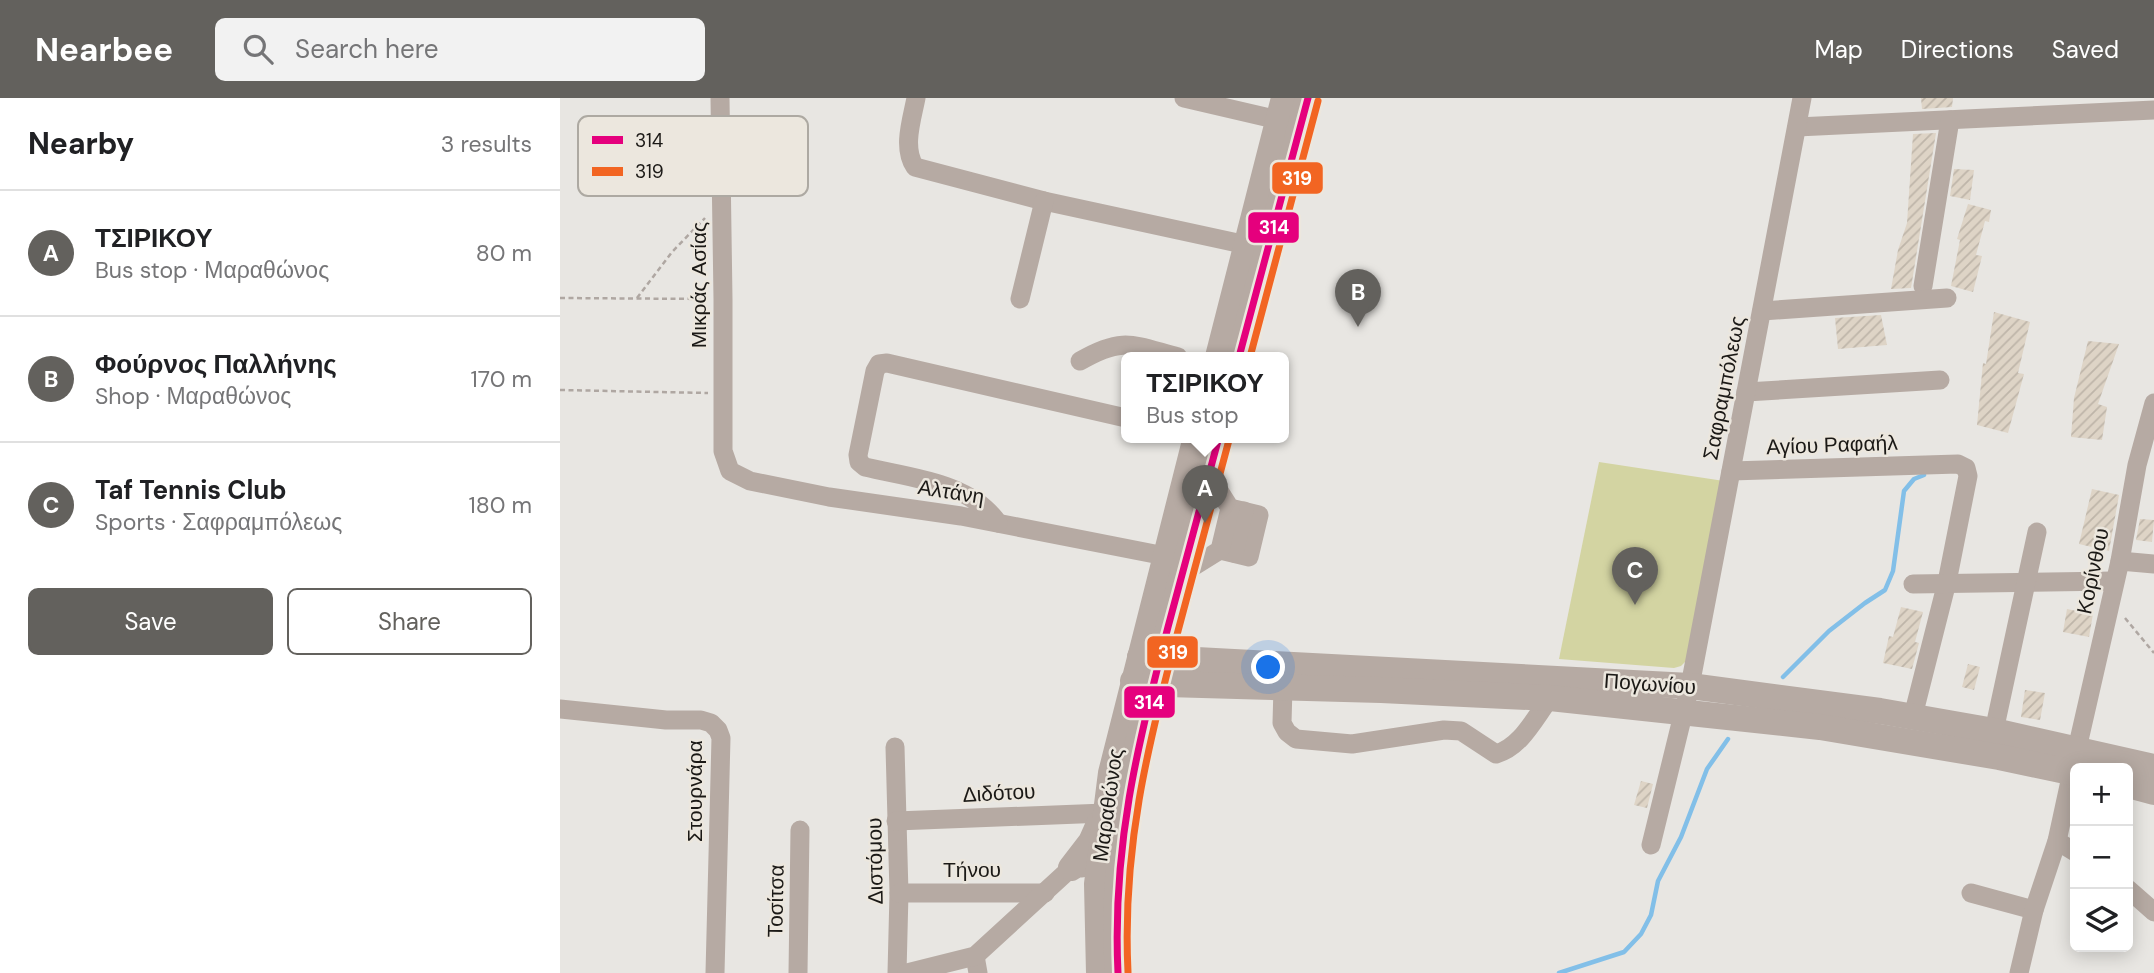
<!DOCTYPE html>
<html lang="en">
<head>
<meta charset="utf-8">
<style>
	:root { --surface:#fff; --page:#f2f2f2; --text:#202124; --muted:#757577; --line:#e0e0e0; --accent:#63615d }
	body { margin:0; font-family:"DM Sans",sans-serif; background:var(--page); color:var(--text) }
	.controls { position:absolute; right:21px; bottom:21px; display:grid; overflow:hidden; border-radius:10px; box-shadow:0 4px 18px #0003 }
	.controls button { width:63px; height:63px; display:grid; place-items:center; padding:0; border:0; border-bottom:2px solid var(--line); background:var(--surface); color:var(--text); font:35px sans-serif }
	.you { position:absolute; left:709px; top:570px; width:24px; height:24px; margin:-18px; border:5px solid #fff; border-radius:50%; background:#1a73e8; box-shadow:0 0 0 10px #1a73e833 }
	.badge { display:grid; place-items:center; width:46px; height:46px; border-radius:50%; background:var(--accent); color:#fff; font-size:23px; font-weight:700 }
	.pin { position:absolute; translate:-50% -58px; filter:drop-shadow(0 2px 4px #0008) }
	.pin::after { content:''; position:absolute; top:37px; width:24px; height:21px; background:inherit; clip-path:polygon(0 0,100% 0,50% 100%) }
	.popup { position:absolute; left:561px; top:254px; width:168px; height:91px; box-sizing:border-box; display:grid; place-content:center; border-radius:10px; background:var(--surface); filter:drop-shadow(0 2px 5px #0005); font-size:23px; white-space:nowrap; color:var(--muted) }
	.popup b { font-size:26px; color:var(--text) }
	.popup::after { content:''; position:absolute; left:50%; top:100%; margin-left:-14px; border:14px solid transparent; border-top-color:var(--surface) }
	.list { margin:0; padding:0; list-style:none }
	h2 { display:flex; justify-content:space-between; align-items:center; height:91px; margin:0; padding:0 28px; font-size:30px }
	h2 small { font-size:23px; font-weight:400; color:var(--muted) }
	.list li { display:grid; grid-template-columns:46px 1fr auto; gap:21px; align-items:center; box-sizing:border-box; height:126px; padding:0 28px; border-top:2px solid var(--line) }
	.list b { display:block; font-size:26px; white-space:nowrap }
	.list p { margin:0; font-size:23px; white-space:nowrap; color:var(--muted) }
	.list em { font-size:23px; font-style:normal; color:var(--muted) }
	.actions { display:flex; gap:14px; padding:21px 28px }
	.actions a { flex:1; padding:16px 0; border:2px solid var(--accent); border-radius:10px; text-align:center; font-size:24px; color:var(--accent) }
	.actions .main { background:var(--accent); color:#fff }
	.icon { flex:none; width:38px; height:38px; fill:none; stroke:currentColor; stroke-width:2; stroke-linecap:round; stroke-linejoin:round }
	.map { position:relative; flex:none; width:1594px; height:875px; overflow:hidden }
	header { display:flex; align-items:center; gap:42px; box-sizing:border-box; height:98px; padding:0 35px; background:var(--accent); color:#fff }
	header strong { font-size:33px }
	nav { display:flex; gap:38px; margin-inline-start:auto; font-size:24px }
	.search { width:490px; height:63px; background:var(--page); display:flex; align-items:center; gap:18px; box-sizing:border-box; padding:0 24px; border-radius:10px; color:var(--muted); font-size:26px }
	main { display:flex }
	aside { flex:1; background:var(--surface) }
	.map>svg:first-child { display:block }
	.pitch { fill:#d3d4a2 }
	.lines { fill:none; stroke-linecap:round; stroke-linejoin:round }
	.stream { stroke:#82bfe8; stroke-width:4.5 }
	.building { fill:url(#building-hatch) }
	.path { stroke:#afa7a2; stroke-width:2.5; stroke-dasharray:5 3.5; stroke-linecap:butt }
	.minor { stroke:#b6aaa3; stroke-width:19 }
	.major { stroke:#b6aaa3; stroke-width:26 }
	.bus-1-casing { stroke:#ece7de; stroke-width:12 }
	.bus-2-casing { stroke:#ece7de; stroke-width:12 }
	.bus-1 { stroke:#e5007d; stroke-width:7 }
	.bus-2 { stroke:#f26522; stroke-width:7 }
	.labels { text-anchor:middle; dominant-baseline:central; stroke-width:5; stroke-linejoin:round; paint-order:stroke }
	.street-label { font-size:21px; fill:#1b1916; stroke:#ece7de }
	.key { fill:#ece7de; stroke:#ada9a2; stroke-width:2 }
	.key-label { font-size:19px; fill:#1b1916 }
	.line-badge { stroke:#ece7de; stroke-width:2.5 }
	.badge-label { font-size:19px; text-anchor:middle; font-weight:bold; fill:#fff }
</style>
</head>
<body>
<header>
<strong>Nearbee</strong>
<div class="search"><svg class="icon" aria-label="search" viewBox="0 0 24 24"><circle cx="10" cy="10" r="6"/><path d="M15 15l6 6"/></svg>Search here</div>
<nav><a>Map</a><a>Directions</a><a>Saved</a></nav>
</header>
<main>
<aside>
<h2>Nearby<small>3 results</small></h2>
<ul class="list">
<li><span class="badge">A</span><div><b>ΤΣΙΡΙΚΟΥ</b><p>Bus stop · Μαραθώνος</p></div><em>80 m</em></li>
<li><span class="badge">B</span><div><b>Φούρνος Παλλήνης</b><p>Shop · Μαραθώνος</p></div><em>170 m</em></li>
<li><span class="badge">C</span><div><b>Taf Tennis Club</b><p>Sports · Σαφραμπόλεως</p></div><em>180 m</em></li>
</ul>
<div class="actions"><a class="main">Save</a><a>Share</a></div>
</aside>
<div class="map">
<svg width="1594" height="875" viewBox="0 0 1594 875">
	<defs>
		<pattern id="building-hatch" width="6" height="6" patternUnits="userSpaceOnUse" patternTransform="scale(1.75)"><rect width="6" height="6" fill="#ded4c6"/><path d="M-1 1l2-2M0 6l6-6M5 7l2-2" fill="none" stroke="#beb5a9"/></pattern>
	</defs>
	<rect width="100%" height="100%" fill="#e8e6e2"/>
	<path class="pitch" d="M1039,364L1164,383L1128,561L1121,568L1114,570L999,561Z"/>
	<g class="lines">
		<g class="stream">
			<path d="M1223,579L1269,533L1305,505L1325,492L1333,473L1344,393L1354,381L1364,377"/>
			<path d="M999,875L1064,854L1081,836L1091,817L1098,783L1121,739L1147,671L1168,641"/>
		</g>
	</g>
	<g class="building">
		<path d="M1361,0H1393L1392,9L1362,11Z"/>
		<path d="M1376,35L1351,190L1331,191L1338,152L1347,125L1353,36Z"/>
		<path d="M1394,71L1414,72L1410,102L1390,98Z"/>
		<path d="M1408,106L1431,112L1429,124L1425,123L1416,157L1422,158L1413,194L1391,188L1400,142L1397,141Z"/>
		<path d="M1434,214L1470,224L1458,275L1464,276L1448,335L1417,327L1423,265L1426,266Z"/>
		<path d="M1321,217L1327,247L1278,251L1275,220Z"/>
		<path d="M1528,243L1559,246L1538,306L1547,309L1542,342L1511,339L1514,300Z"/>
		<path d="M1532,391L1559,397L1549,453L1519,446Z"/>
		<path d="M1580,421L1594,422L1592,444L1576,442Z"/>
		<path d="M1341,509L1363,514L1355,544L1359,545L1352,571L1323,565L1329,538L1333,539Z"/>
		<path d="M1507,511L1533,516L1529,539L1503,534Z"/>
		<path d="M1408,566L1420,569L1414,592L1402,589Z"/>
		<path d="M1465,592L1485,595L1480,622L1461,619Z"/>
		<path d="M1081,683L1093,686L1087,710L1074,707Z"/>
	</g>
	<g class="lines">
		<g class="path">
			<path d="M0,200L147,201"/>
			<path d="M77,200L112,154L145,120"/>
			<path d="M0,292L148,295"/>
			<path d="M1565,520L1594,555"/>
		</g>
		<g class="minor">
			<path d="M160,0L163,201V353L170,373L190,383L269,399L401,418L605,458"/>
			<path d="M356,0C352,21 342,50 355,69L484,103L687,147"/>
			<path d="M624,0L718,22"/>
			<path d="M1237,29L1594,12"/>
			<path d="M1363,188L1390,22"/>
			<path d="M460,201L484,103"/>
			<path d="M1202,213L1387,200"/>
			<path d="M520,263C563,238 573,247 618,259"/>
			<path d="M1186,294L1380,282"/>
			<path d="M1171,373L1398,366L1406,370L1408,378L1387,484L1353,618"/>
			<path d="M649,377L670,410L699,417L689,459L660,452"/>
			<path d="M438,425C410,384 351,380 305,369L299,364L298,357L315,273L319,266L327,265L566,320"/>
			<path d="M674,455L684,413"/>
			<path d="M1560,463L1594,466"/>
			<path d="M623,475L660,452L670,410"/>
			<path d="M1353,486L1554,483"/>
			<path d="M723,589L722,625L727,634L736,641L792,646L884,632L901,633L936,656C961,649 974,621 990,600"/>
			<path d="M0,611L106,622H141L151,625L158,632L161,640L155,875"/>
			<path d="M1434,633L1477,434"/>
			<path d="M335,649L339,795L337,875"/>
			<path d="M1517,651L1560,463L1577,367L1594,305"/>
			<path d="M336,723L545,715"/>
			<path d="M1497,743L1515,754"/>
			<path d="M1091,747L1130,588L1242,0"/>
			<path d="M1568,791L1594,814"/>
			<path d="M339,795H485"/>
			<path d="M1411,795L1474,812"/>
			<path d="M415,858L418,875"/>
			<path d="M238,875L240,732"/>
			<path d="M347,875L415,858L511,770H522"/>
			<path d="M1459,875L1474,812L1497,743L1512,674"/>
		</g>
		<g class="major">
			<path d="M658,259L724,0"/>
			<path d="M679,259L748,0"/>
			<path d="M580,559L1130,588L1320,613L1434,633L1594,669"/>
			<path d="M573,583L607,586L821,592L990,600L1260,629L1439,659L1515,675"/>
			<path d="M1568,687L1594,694"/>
			<path d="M511,770L531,744L539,726"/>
			<path d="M539,875L537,786L551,675L636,339"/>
			<path d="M558,875C552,795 562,715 580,636L659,339"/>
		</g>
		<defs>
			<g id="bus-1">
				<path d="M679,259L748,0"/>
				<path d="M558,875C552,751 577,648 608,529C625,466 642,403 659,339"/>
			</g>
			<g id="bus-2">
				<path d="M690,259L758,3"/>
				<path d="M568,874C562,752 587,650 618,533C635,469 652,405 669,342"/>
			</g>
		</defs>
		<use href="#bus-1" class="bus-1-casing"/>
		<use href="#bus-2" class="bus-2-casing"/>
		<use href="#bus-1" class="bus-1"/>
		<use href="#bus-2" class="bus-2"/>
	</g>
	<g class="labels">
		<g class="street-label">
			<text transform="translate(139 187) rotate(-90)">Μικράς Ασίας</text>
			<text transform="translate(1164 290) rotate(-79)">Σαφραμπόλεως</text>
			<text transform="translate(1272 347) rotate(-2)">Αγίου Ραφαήλ</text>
			<text transform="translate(391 394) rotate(9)">Αλτάνη</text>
			<text transform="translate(1533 473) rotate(-78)">Κορίνθου</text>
			<text transform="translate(1090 586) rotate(4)">Πογωνίου</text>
			<text transform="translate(135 693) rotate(-90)">Στουρνάρα</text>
			<text transform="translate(439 695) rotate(-3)">Διδότου</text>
			<text transform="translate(548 707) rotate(-82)">Μαραθώνος</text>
			<text transform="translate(315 763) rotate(-91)">Διστόμου</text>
			<text x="412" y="772">Τήνου</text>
			<text transform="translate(216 803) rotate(-89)">Τοσίτσα</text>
		</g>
	</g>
	<rect x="18" y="18" width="230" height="80" rx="10" class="key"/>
	<rect x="32" y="38" width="31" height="8" fill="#e5007d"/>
	<rect x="32" y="69" width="31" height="9" fill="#f26522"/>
	<g class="key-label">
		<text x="75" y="49">314</text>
		<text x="75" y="80">319</text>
	</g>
	<g class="line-badge">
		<rect x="711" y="63" width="53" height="34" rx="7" fill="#f26522"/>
		<rect x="687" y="113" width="53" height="33" rx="7" fill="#e5007d"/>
		<rect x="586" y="537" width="53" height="34" rx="7" fill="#f26522"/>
		<rect x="563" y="587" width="53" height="34" rx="7" fill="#e5007d"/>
	</g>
	<g class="badge-label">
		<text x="737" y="87">319</text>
		<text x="714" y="136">314</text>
		<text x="613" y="561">319</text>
		<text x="589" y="611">314</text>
	</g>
</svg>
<div class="controls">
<button>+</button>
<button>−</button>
<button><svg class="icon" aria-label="layers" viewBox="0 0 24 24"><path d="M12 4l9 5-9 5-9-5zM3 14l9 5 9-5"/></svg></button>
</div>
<div class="you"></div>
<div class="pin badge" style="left:645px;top:425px">A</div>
<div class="popup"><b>ΤΣΙΡΙΚΟΥ</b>Bus stop</div>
<div class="pin badge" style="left:798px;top:229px">B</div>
<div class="pin badge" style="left:1075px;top:507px">C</div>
</div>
</main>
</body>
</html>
